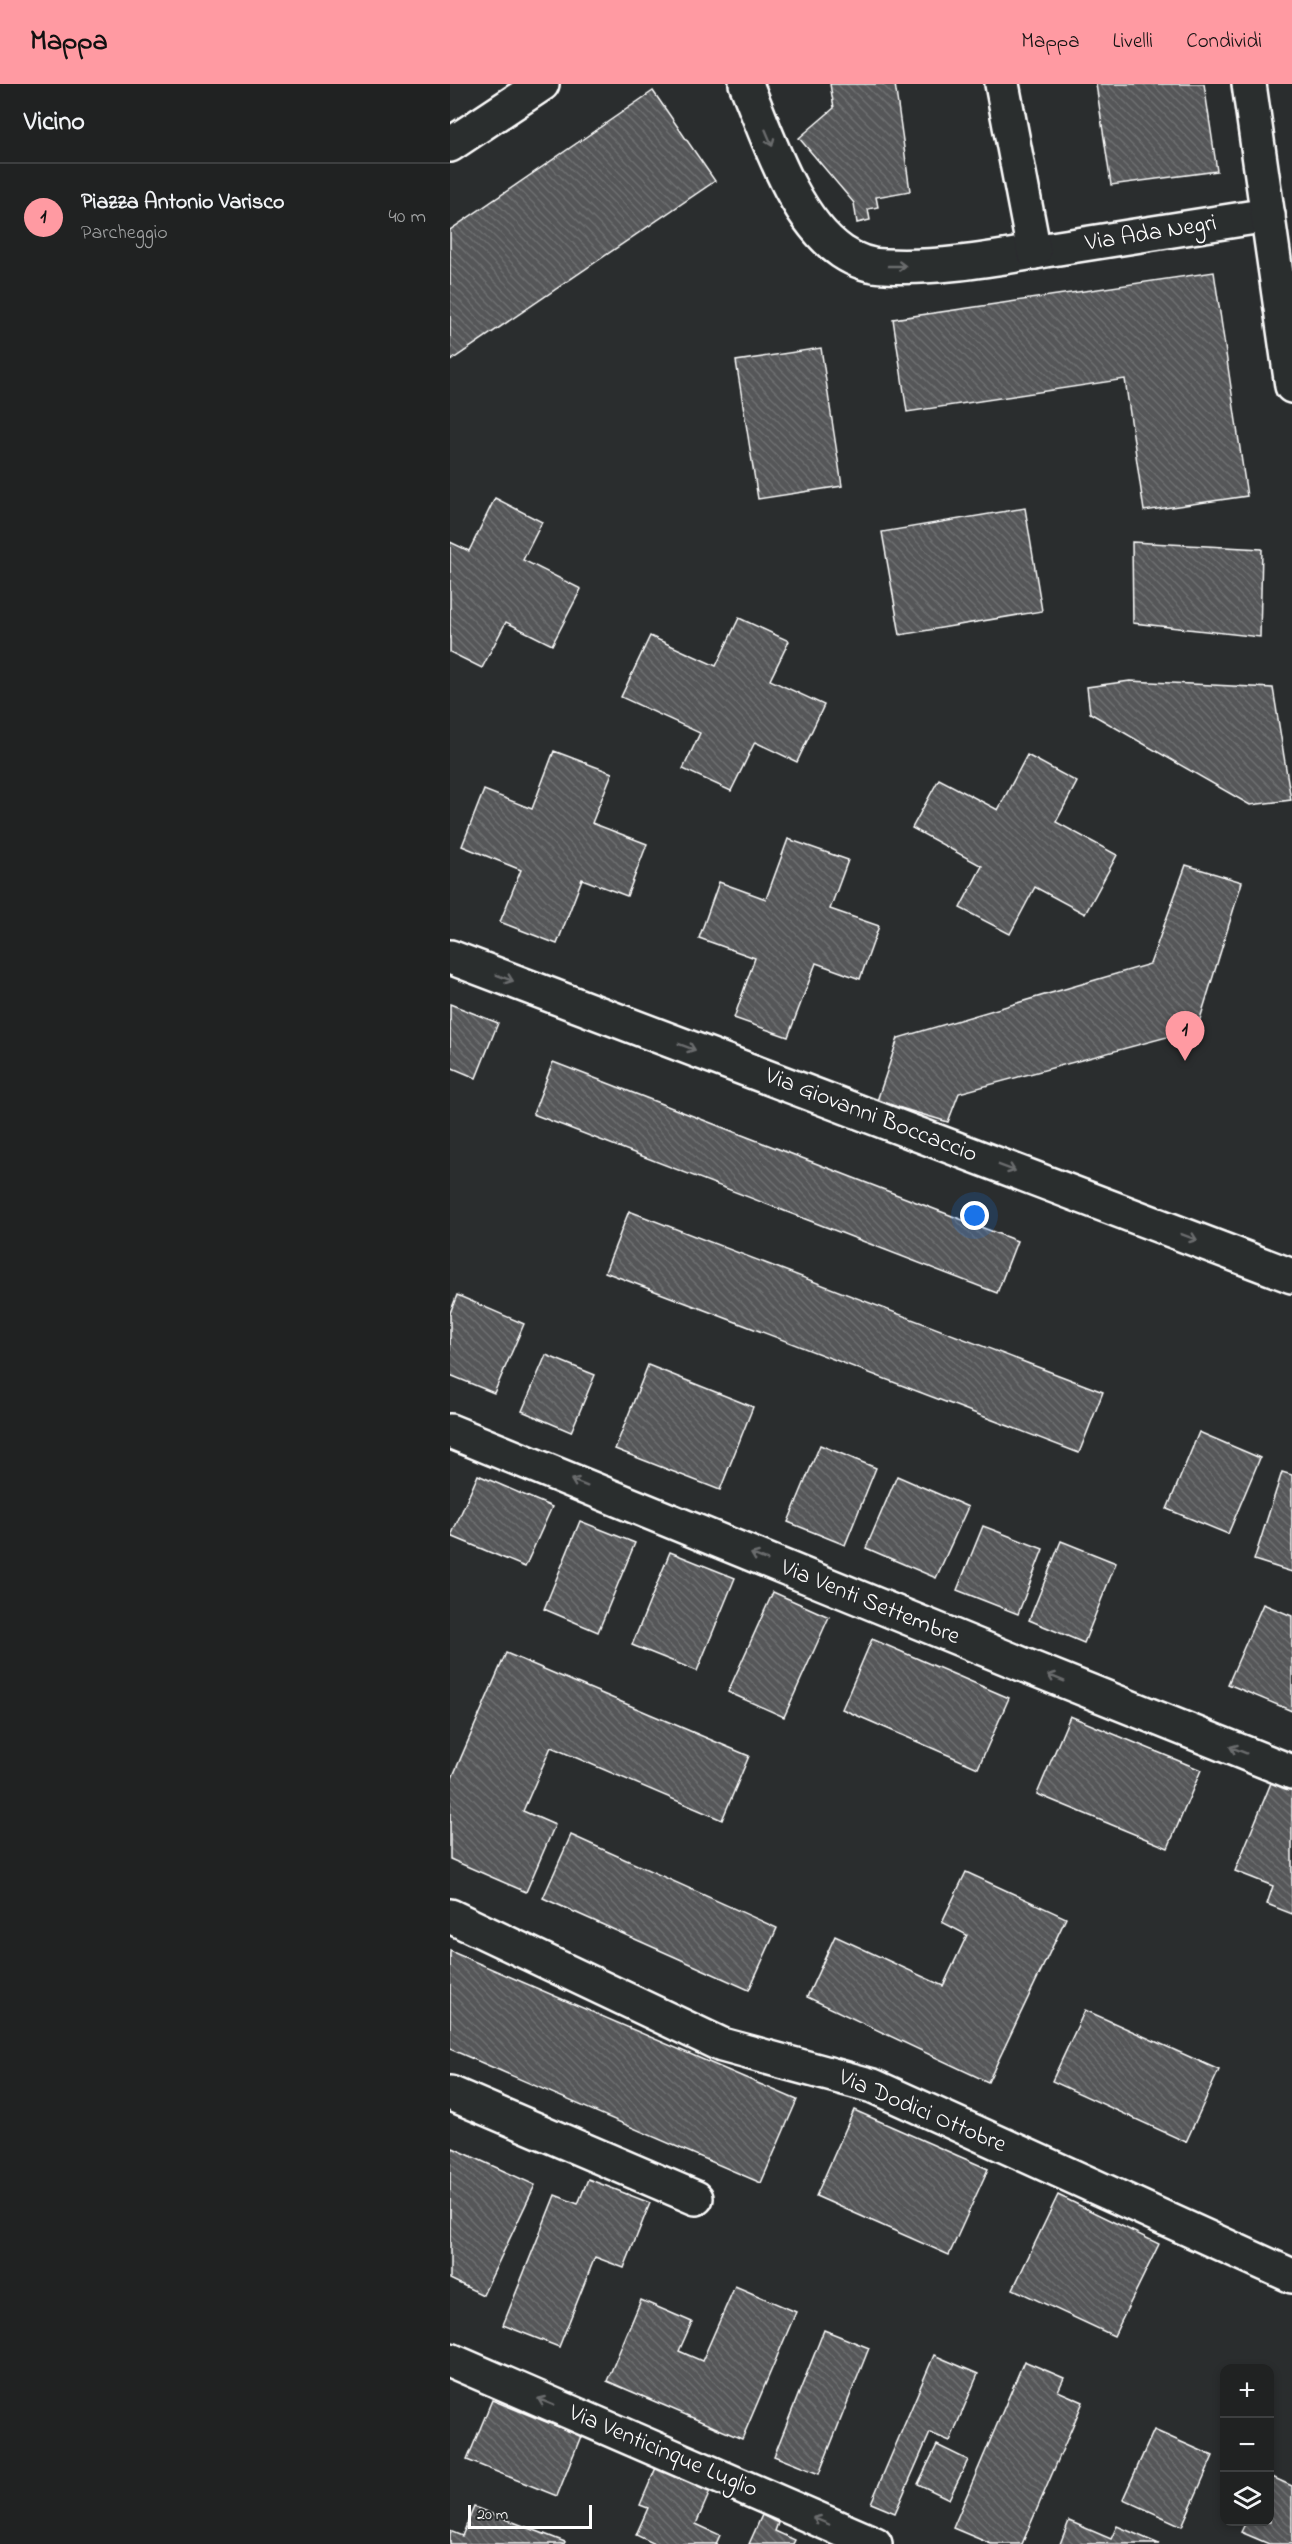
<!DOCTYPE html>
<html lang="it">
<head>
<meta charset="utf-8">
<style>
	:root { --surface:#202222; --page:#282a2a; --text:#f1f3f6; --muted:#a2a4a5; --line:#3d3f40; --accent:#ff9aa2 }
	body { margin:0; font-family:"Indie Flower",sans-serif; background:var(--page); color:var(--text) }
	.controls { position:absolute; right:18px; bottom:18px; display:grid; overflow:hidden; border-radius:12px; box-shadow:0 3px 9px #0003 }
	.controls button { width:54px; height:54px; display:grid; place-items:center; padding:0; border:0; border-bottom:2px solid var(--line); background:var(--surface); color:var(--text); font:30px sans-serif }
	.scale { position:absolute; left:18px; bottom:15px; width:124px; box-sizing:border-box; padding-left:6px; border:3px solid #fff; border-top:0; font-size:16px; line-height:21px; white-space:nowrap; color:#fff; -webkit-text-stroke:4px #2a2d2e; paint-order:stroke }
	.you { position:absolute; left:525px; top:1132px; width:21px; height:21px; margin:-15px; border:4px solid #fff; border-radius:50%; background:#1a73e8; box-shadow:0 0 0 9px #1a73e833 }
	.badge { display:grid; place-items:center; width:39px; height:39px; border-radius:50%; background:var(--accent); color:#111; font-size:20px; font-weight:700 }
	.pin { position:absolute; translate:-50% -50px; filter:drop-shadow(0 2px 3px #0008) }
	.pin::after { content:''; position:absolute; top:32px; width:21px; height:18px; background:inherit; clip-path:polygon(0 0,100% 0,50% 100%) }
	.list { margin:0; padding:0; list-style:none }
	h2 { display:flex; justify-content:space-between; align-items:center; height:78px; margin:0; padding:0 24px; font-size:26px }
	h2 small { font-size:20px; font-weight:400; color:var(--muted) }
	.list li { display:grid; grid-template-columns:39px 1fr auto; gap:18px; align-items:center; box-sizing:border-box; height:108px; padding:0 24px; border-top:2px solid var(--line) }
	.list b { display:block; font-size:22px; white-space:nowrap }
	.list p { margin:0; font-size:20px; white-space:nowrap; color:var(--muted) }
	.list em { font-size:20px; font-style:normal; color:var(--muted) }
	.icon { flex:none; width:33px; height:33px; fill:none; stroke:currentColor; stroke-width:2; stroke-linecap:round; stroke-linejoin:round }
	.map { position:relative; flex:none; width:842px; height:2460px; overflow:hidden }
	header { display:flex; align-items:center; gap:36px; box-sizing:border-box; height:84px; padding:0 30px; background:var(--accent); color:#111 }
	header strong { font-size:28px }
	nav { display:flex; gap:33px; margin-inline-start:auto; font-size:21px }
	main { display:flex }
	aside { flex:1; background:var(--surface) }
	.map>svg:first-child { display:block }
	.building { fill:url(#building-back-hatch); stroke:#fff; stroke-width:1.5 }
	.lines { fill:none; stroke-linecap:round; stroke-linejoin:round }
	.minor-casing { stroke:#fff; stroke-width:38 }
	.minor { stroke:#2a2d2e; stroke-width:33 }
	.oneway { stroke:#6a6c6d }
	.labels { text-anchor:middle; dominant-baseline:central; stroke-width:4.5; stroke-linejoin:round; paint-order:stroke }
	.street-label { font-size:24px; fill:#fff; stroke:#2a2d2e }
</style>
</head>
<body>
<header>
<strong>Mappa</strong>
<nav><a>Mappa</a><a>Livelli</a><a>Condividi</a></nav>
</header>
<main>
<aside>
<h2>Vicino<small></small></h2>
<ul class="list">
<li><span class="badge">1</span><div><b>Piazza Antonio Varisco</b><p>Parcheggio</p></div><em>40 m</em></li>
</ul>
</aside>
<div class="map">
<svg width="842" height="2460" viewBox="0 0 842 2460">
	<defs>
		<pattern id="building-back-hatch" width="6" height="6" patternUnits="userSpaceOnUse" patternTransform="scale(1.5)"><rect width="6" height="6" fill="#555758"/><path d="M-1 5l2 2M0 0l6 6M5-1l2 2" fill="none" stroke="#6e7071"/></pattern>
	</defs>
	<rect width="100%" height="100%" fill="#2a2d2e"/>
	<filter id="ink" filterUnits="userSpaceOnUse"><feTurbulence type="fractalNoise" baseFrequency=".0167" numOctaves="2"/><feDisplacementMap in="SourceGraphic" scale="12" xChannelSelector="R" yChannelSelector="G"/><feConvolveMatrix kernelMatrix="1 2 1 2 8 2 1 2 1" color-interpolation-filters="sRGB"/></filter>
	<g filter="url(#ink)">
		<g class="building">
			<path d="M380,0H445L460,107L426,113L428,123L418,125L420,136L407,139L404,119L349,54L384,24Z"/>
			<path d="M646,0H754L767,87L661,101Z"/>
			<path d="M203,7L265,97L0,277V146Z"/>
			<path d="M764,188L797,412L694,427L675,295L457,328L443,235Z"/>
			<path d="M371,264L392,402L308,415L286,277Z"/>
			<path d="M45,414L92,438L73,476L131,505L102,561L56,538L32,584L0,568V458L19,467Z"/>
			<path d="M575,424L592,527L450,551L432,448Z"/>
			<path d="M682,458L812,465L810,553L683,539Z"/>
			<path d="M289,534L339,557L320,596L374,621L347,678L305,658L281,707L233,685L250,649L171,613L200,552L266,582Z"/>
			<path d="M680,597L823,604L841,716L800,721L640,629L637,603Z"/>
			<path d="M104,667L162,689L142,739L197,760L177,812L132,795L107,860L50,838L71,786L12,762L34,706L82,725Z"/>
			<path d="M577,671L627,698L606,738L667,771L635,830L585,803L560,850L510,824L532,782L462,744L489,695L548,726Z"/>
			<path d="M338,755L398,776L380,825L429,842L410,895L366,879L338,953L284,934L305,874L249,854L269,798L316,815Z"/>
			<path d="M736,781L792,798L747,945L509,1009L498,1038L427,1017L448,954L700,880Z"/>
			<path d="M0,920L48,939L26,994L0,983Z"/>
			<path d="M103,978L567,1157L547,1209L83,1030Z"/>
			<path d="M179,1127L653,1308L629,1369L155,1188Z"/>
			<path d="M7,1211L74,1240L44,1309L0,1291V1229Z"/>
			<path d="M96,1271L145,1291L121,1348L72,1327Z"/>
			<path d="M198,1281L303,1323L270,1406L165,1365Z"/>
			<path d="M749,1348L810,1374L778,1450L717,1425Z"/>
			<path d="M370,1361L426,1384L395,1461L338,1438Z"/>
			<path d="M832,1388L842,1391V1488L804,1476Z"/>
			<path d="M28,1391L102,1423L75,1483L1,1452Z"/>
			<path d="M447,1392L518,1423L486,1494L416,1464Z"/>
			<path d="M130,1437L185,1459L148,1548L94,1525Z"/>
			<path d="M533,1442L593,1465L568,1530L507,1506Z"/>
			<path d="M611,1457L666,1479L634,1559L579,1536Z"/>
			<path d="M220,1468L285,1494L247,1587L182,1561Z"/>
			<path d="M323,1508L379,1533L334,1633L278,1608Z"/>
			<path d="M813,1520L842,1532V1627L778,1600Z"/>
			<path d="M422,1555L559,1614L528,1684L392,1625Z"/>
			<path d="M56,1569L299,1672L272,1736L101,1663L73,1727L105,1741L76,1808L0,1775V1699Z"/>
			<path d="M620,1632L751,1686L718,1764L587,1710Z"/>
			<path d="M823,1694L842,1702V1830L817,1820L823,1802L785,1787Z"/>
			<path d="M121,1751L327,1844L299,1906L93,1814Z"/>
			<path d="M516,1788L616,1834L538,1998L357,1913L385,1852L493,1902L517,1851L492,1838Z"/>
			<path d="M0,1867L347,2016L311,2099L0,1965Z"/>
			<path d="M635,1926L769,1986L736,2058L602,1997Z"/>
			<path d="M404,2026L538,2085L499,2171L366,2112Z"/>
			<path d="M3,2064L85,2101L33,2211L0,2195V2071Z"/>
			<path d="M138,2095L200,2119L174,2184L145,2173L109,2263L53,2241L105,2111L128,2120Z"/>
			<path d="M608,2111L709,2160L664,2252L563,2205Z"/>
			<path d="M285,2202L346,2228L292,2355L157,2297L191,2216L242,2238L229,2267L252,2277Z"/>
			<path d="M374,2246L419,2264L369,2390L324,2372Z"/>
			<path d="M484,2271L528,2290L500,2357L480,2349L445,2429L421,2419Z"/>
			<path d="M574,2277L614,2294L608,2307L633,2318L572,2460H541L503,2444Z"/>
			<path d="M42,2316L131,2352L107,2412L17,2376Z"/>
			<path d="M704,2346L763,2372L732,2442L673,2415Z"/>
			<path d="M487,2361L518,2376L499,2415L468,2400Z"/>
			<path d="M208,2379L262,2403L246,2440L270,2451L266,2460H205L186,2451L198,2424L190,2421Z"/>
			<path d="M820,2392L842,2402V2460H819L791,2448L796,2438H820Z"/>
			<path d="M24,2423L115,2458L114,2460H0V2447L12,2452Z"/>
			<path d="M312,2431L328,2439L325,2447L345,2456L343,2460H299Z"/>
			<path d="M619,2437L661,2455L667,2442L709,2460H610Z"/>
		</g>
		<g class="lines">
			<defs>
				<g id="minor">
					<path d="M296,0C318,53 343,134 392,168C404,176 420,182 435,182C491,185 547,174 602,165C674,154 746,143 818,131"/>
					<path d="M552,0L584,168"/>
					<path d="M799,0L842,302"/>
					<path d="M0,61L92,0"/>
					<path d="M0,873L842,1192"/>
					<path d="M0,1347L574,1581L842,1688"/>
					<path d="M0,1832L272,1961L423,2002L842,2192"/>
					<path d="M0,2009L246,2114"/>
					<path d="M0,2276L425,2460"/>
				</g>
			</defs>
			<use href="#minor" class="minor-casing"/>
			<use href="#minor" class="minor"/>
		</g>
		<defs><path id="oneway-shaft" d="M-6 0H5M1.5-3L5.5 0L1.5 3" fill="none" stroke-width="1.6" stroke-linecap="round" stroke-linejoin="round" transform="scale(1.5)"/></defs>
		<g class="oneway">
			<use href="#oneway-shaft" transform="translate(319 54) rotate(67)"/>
			<use href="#oneway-shaft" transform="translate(447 182)"/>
			<use href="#oneway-shaft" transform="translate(55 894) rotate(21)"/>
			<use href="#oneway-shaft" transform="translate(237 963) rotate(21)"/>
			<use href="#oneway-shaft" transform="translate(557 1084) rotate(21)"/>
			<use href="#oneway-shaft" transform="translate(739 1153) rotate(21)"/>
			<use href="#oneway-shaft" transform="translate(129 1399) rotate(-158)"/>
			<use href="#oneway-shaft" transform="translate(309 1473) rotate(-158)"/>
			<use href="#oneway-shaft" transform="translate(606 1594) rotate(-158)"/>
			<use href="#oneway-shaft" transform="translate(788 1666) rotate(-158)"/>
			<use href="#oneway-shaft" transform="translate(96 2318) rotate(-157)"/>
			<use href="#oneway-shaft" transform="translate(371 2437) rotate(-157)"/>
		</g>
	</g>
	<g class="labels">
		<g class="street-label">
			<text transform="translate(701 150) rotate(-9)">Via Ada Negri</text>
			<text transform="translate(421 1032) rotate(21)">Via Giovanni Boccaccio</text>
			<text transform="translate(420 1519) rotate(22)">Via Venti Settembre</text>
			<text transform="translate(472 2028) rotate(23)">Via Dodici Ottobre</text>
			<text transform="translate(213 2368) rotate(23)">Via Venticinque Luglio</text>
		</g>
	</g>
</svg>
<div class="controls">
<button>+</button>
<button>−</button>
<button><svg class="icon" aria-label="layers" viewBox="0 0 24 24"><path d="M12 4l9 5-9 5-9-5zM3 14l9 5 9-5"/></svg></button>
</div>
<div class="scale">20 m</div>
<div class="you"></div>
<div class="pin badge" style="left:735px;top:977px">1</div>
</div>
</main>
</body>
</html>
